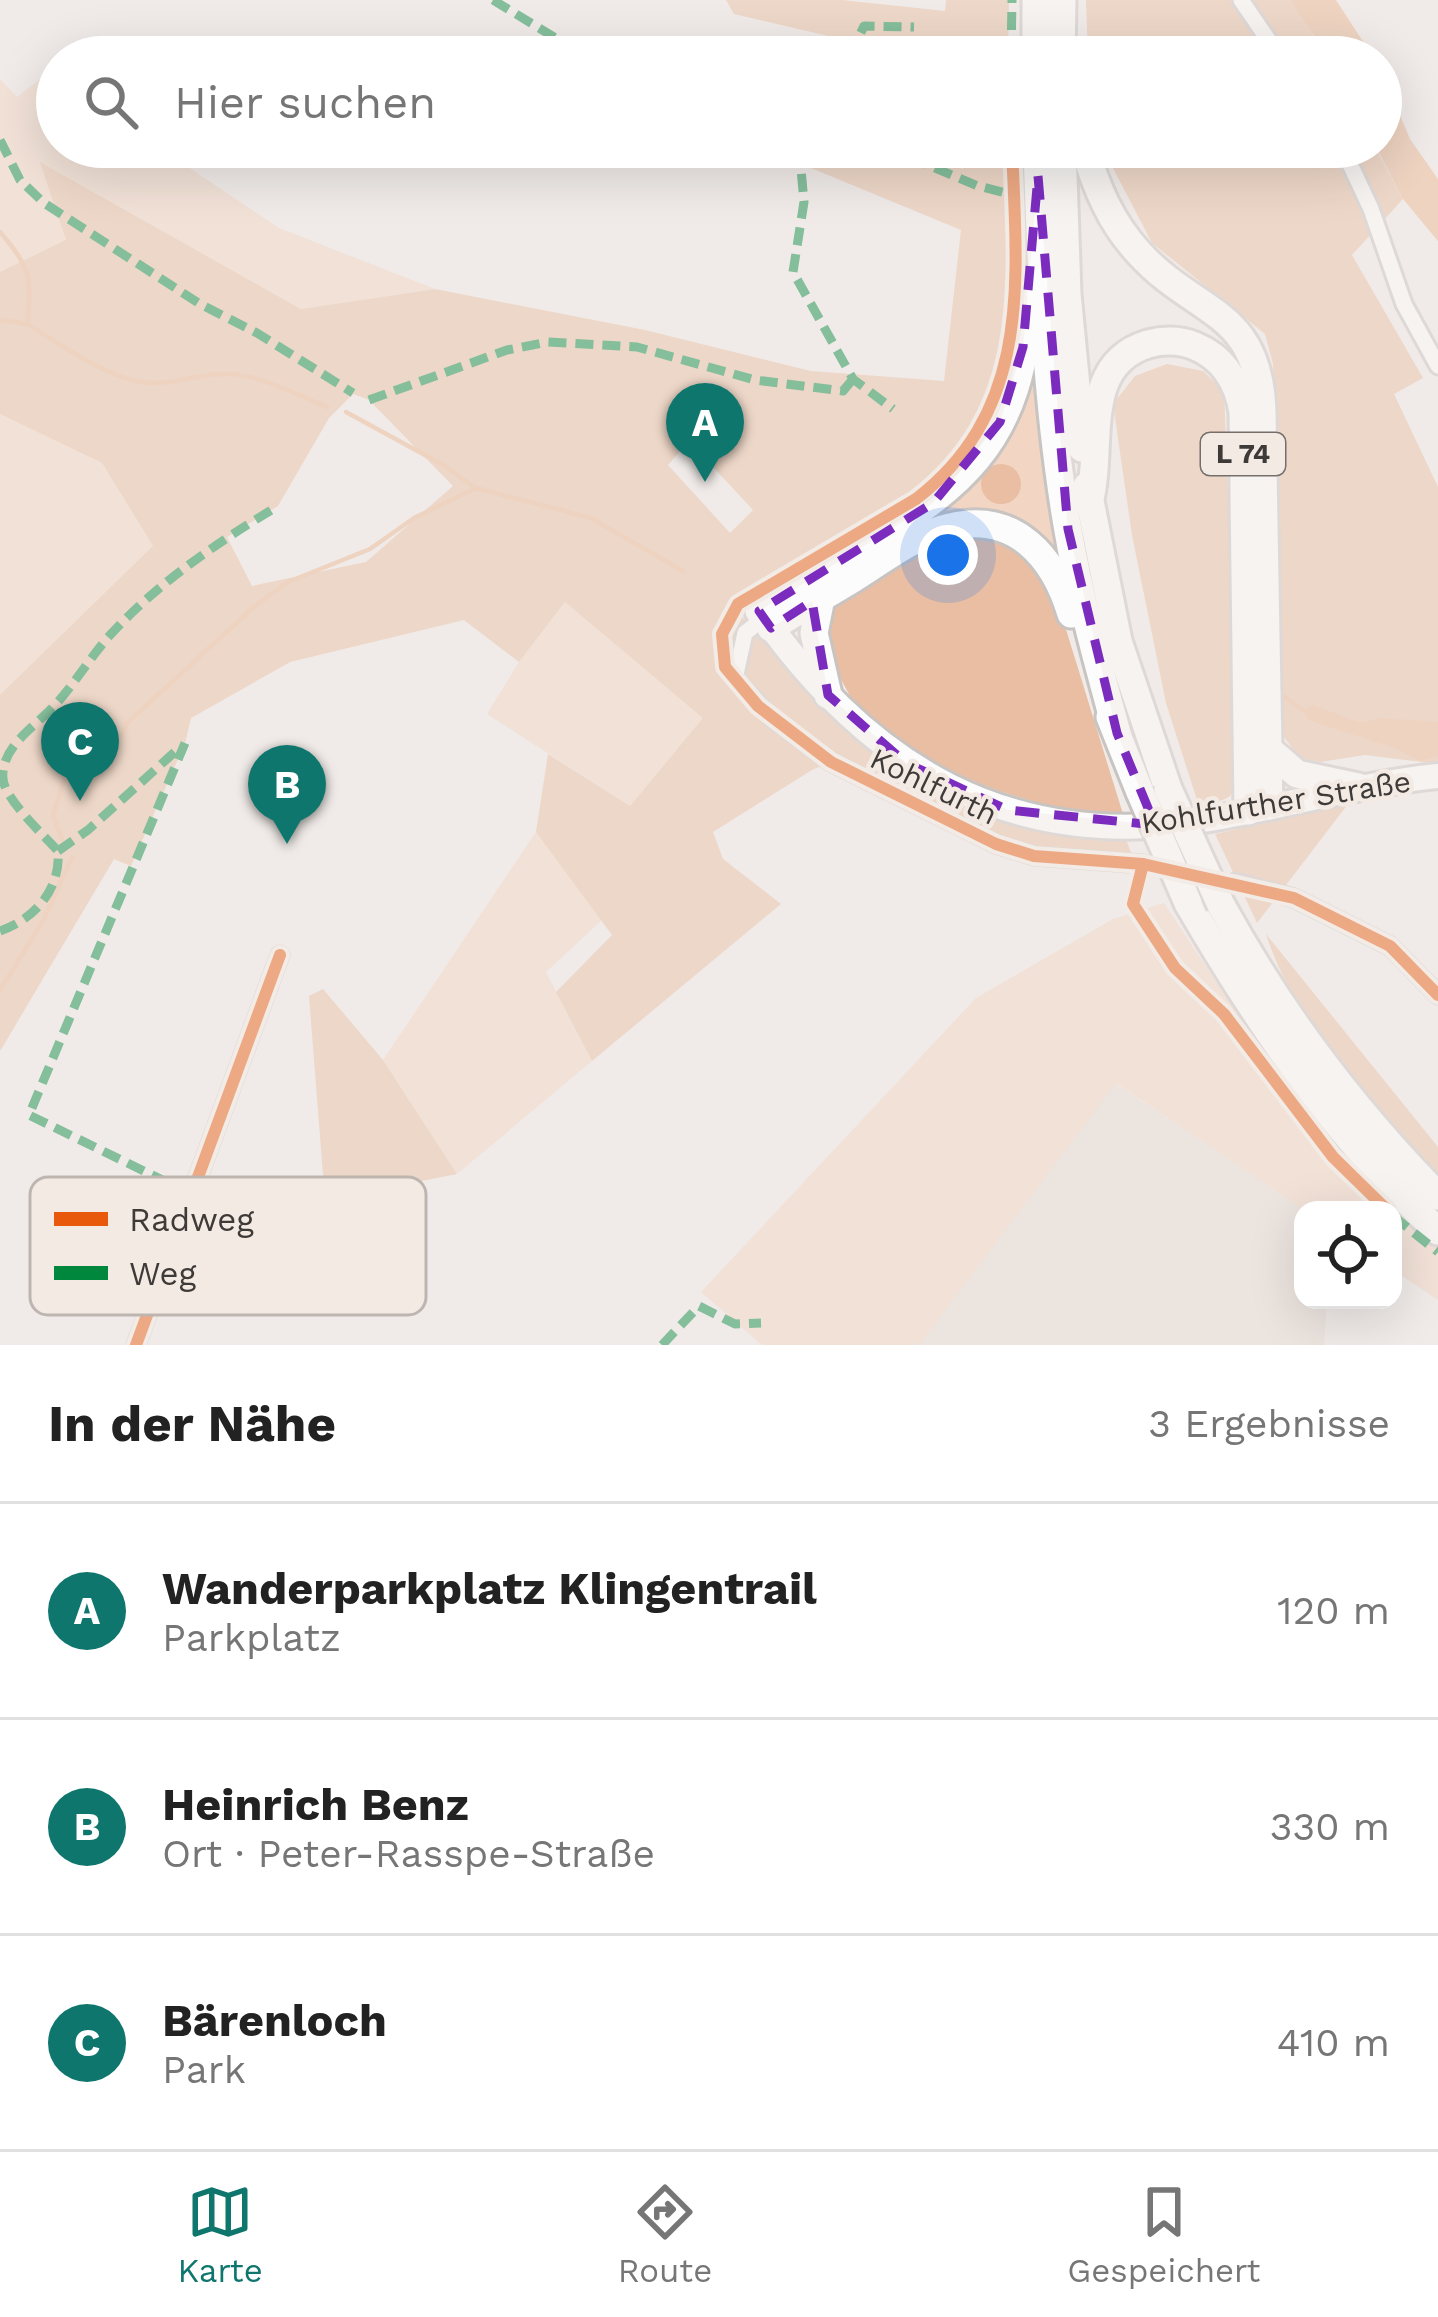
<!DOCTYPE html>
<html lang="de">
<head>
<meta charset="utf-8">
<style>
	:root { --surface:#fff; --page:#f6f6f6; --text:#222; --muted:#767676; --line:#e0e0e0; --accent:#0f766e }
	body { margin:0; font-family:"Work Sans",sans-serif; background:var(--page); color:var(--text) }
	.controls { position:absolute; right:36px; bottom:36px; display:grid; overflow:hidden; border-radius:24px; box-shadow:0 12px 48px #0002 }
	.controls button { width:108px; height:108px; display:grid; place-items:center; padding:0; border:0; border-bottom:3px solid var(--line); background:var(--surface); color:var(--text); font:60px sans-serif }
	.you { position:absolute; left:948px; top:555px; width:42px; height:42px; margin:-30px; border:9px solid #fff; border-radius:50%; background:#1a73e8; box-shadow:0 0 0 18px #1a73e833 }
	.badge { display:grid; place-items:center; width:78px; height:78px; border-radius:50%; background:var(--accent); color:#fff; font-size:39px; font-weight:700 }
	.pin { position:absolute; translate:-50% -99px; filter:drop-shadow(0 3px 6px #0008) }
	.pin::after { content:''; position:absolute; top:63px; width:42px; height:36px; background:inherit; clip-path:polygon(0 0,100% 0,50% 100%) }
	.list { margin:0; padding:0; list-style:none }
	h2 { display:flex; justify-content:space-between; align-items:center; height:156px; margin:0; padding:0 48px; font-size:51px }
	h2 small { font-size:39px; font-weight:400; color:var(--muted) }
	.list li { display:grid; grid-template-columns:78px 1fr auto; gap:36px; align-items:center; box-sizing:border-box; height:216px; padding:0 48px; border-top:3px solid var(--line) }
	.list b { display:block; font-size:45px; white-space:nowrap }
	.list p { margin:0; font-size:39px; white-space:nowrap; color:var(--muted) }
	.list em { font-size:39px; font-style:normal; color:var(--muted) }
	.icon { flex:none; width:66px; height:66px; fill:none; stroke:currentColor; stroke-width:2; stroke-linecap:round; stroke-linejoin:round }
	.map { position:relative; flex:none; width:1438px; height:1345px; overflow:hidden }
	.search { position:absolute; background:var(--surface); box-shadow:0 12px 48px #0002; left:36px; right:36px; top:36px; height:132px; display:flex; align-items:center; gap:30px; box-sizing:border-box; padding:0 42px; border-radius:66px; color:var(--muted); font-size:45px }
	.sheet { height:804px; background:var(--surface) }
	nav { display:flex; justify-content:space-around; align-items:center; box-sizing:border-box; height:168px; border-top:3px solid var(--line); background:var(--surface); font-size:33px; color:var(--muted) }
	nav a { display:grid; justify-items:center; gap:6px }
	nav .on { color:var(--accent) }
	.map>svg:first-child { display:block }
	.built { fill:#e7dbd4 }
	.green { fill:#f2d5c3 }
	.forest { fill:#e9bea3; fill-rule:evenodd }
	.water { fill:#eab592 }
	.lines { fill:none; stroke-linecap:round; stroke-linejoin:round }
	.stream { stroke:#eab592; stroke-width:4.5 }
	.street-tunnel { stroke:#ccc8c5; stroke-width:15; stroke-dasharray:15 8; stroke-linecap:butt }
	.street-casing { stroke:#c8c4c2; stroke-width:21 }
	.primary-casing { stroke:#c8c4c2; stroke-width:30 }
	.highway-casing { stroke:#c8c4c2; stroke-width:33 }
	.street { stroke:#fdfcfc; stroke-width:15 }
	.primary { stroke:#fdfcfc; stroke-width:24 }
	.highway { stroke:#fdfcfc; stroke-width:27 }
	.highway-bridge-casing { stroke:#c8c4c2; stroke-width:33; stroke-linecap:butt }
	.highway-bridge { stroke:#fdfcfc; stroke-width:27 }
	.quiet { stroke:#00873e; stroke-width:9; stroke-dasharray:18 9; stroke-linecap:butt }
	.cycleway-casing { stroke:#f4eae4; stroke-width:20 }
	.cycleway { stroke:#e8590c; stroke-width:12 }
	.marked { fill:none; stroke:#7b2cbf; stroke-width:9; stroke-dasharray:24 15; stroke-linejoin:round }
	.labels { text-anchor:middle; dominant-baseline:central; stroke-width:9; stroke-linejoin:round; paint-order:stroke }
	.shield { fill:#f4eae4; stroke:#756f6c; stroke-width:3 }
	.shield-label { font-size:27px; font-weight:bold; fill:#3e3a38 }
	.street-label { font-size:30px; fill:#3e3a38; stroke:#f4eae4 }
	.key { fill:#f4eae4; stroke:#bdb5b0; stroke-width:3 }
	.key-label { font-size:33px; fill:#3e3a38 }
</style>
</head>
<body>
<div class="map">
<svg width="1438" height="1345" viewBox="0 0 1438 1345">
	<rect width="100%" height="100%" fill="#f0ebe8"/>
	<path class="built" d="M1115,1083L1304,1210L1303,1300H1327L1324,1345H919Z"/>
	<g class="green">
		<path d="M57,66V147H158L279,228L435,289L301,309L42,163L66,241L0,272V79L17,97Z"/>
		<path d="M1035,306L1073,596L916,523L971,483Z"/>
		<path d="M0,414L102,463L153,546L290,662L191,718L185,743L131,866L114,859L0,1051Z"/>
		<path d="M565,602L704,718L630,806L487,714L519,662Z"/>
		<path d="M536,832L602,920L546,972L592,1061L457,1174L383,1060Z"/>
		<path d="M1164,903L1301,1110L1438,1233V1300L1393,1270V1210H1304L1116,1083L919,1345H762L701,1292L976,998L1113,919Z"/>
	</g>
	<g class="forest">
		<path d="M726,0H842L945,11L946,0H1009L1008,57H918L734,14Z"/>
		<path d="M1086,0H1293L1325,57H1088Z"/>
		<path d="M760,147H897L963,169L967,147H1008C1007,207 1012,272 1005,331C984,491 848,531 729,602L840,727L900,769L1118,836L1127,842L1133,858L1041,850L998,839L840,758L812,770L713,832L723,859L781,904L592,1061L556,992L612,935L536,832L548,754L630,806L703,718L565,602L519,662L464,620L290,662L191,718L185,743L131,866L114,859L0,1051V695L153,546L102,463L0,414V272L66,240L40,162L301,309L435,289L645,330L811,371L944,381L961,230ZM353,394L369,400L453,486L366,562L252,586L227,537L278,506L329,418ZM689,441L753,510L730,533L668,465Z"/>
		<path d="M1102,147H1375L1403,199L1352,255L1423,378L1394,394L1438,487V764L1365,755L1320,762L1299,758L1278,728L1276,434L1273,364L1265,334L1152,243Z"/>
		<path d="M1167,364L1203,371L1224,391L1239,786C1227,803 1216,803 1197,800L1166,703L1132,535L1113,404L1135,376Z"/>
		<circle cx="1001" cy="484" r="20"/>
		<path d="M966,535L1008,541L1052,584L1123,814L1052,807L999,791L940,768L878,726L850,696L823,646L831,605L941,540Z"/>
		<path d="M1348,804L1257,923L1215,834Z"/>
		<path d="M1266,934L1438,1147V1176C1373,1105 1296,1027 1266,934Z"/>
		<path d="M323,989L383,1060L457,1174L325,1200L309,996Z"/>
	</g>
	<g class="water">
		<path d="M1291,0H1336L1373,57H1327Z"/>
		<path d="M1381,70L1410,139L1438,179V241L1403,199L1376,147H1381Z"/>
		<path d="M1313,705L1360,723L1379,718L1438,722V756L1421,761L1392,747L1308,720L1305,710Z"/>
	</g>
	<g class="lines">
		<g class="stream">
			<path d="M0,232C30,267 33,279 27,324C61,344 97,372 136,381C172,389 195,372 228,374C261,375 297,395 327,407"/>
			<path d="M0,320L27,324"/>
			<path d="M346,412L445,466L475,488"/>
			<path d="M1282,695L1306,712"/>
			<path d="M62,839L53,816L67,769C98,761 116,755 127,723L255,606L288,582L370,549L414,518L476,488L591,518L683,571"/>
			<path d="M0,990L43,921L72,857"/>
		</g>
		<path class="street-tunnel" d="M1143,864L1235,882"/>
		<defs>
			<g id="street">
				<path d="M1241,0L1280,57"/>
				<path d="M1342,147L1371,209L1404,304L1438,366"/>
				<path d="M764,618L745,633L735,679L772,718L831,762L996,844L1034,856L1143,864"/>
				<path d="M1235,882L1294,898L1390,946L1438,995"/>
				<path d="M136,1345L280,955"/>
			</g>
			<path id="primary" d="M760,612C869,767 1010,852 1204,820C1283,807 1359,784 1438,776"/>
			<g id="highway">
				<path d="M1036,57V0"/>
				<path d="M1061,57L1062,0"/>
				<path d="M1037,147C1041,274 1046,400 1067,525C1079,596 1098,664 1117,733"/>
				<path d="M1062,147L1067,294L1082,448"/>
				<path d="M1084,147C1096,186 1110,222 1139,253C1196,316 1259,308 1262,412L1269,806"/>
				<path d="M1087,486L1118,641L1168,789"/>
				<path d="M1089,502C1104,450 1078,365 1148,344C1163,340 1180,340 1195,346C1224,358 1238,382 1243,412L1248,811"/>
				<path d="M821,598L814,633L828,695"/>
				<path d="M759,611C896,513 1030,495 1028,287"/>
				<path d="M771,628C797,611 825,596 851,580C882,561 914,535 950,527C1015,511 1054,557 1071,614"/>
				<path d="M1110,717L1140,792"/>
				<path d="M1268,749L1297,774L1358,787"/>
				<path d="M1188,903C1257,1022 1336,1137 1438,1231"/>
				<path d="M1221,905C1280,1013 1352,1108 1438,1196"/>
			</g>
		</defs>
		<use href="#street" class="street-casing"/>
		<use href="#primary" class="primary-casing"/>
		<use href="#highway" class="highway-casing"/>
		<use href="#street" class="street"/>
		<use href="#primary" class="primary"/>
		<use href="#highway" class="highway"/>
		<defs>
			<g id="highway-bridge">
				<path d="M1168,789L1221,905"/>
				<path d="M1140,792L1188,903"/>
			</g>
		</defs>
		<use href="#highway-bridge" class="highway-bridge-casing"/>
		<use href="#highway-bridge" class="highway-bridge"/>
		<g class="quiet">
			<path d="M493,0L567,45L607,57"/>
			<path d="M849,57L864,26L914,27"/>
			<path d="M1011,57L1012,0"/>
			<path d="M0,140L20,180L44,203L200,304L257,333L353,393"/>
			<path d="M799,147L804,202L793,272L853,379L893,409"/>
			<path d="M885,147L978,186L1014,195"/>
			<path d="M369,400L507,350L548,342L637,347L755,380L843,391L853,379"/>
			<path d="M185,743L29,1115L191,1194"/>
			<path d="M58,851L88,830L177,750"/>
			<path d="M0,931C35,919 61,889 58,851C44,835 5,800 3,779C0,747 36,726 54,706C75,684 90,657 111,634C159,582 218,542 278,506"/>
			<path d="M1393,1216L1438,1252"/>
			<path d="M662,1345L699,1306L735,1324L761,1323"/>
		</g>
		<defs>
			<g id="cycleway">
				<path d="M1012,147C1017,279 1033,409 916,499L738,604L722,634L725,667L758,706L831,762L996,844L1034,856L1143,864L1294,898L1390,946L1438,995"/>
				<path d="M1143,864L1133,904L1175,968L1224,1014L1333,1157L1387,1210"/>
				<path d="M136,1345L280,955"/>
			</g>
		</defs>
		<use href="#cycleway" class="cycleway-casing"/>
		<use href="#cycleway" class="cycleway"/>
	</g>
	<path d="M0 0H1438V1345H0ZM1038,176L1068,529L1117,733L1155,825L1008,810L906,763L828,695L812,601L771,628L759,611L933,503L1000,422L1023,347Z" fill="#f0ebe8" fill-opacity=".55" fill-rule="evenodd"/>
	<path class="marked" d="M1038,176L1068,529L1117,733L1155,825L1008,810L906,763L828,695L812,601L771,628L759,611L933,503L1000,422L1023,347Z"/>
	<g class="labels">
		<rect class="shield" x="1201" y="433" width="84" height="42" rx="9"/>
		<g class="shield-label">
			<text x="1243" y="454">L 74</text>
		</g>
		<g class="street-label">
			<text transform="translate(934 786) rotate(26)">Kohlfurth</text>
			<text transform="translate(1276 802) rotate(-9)">Kohlfurther Straße</text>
		</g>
	</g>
	<rect x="30" y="1177" width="396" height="138" rx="18" class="key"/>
	<rect x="54" y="1212" width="54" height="14" fill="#e8590c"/>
	<rect x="54" y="1266" width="54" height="14" fill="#00873e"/>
	<g class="key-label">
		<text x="129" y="1231">Radweg</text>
		<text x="129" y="1285">Weg</text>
	</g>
</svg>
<div class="controls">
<button><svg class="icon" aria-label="locate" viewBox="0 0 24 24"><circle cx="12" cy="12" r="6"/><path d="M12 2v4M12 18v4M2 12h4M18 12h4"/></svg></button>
</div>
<div class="you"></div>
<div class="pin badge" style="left:705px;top:482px">A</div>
<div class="pin badge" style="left:287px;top:844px">B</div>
<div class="pin badge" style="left:80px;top:801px">C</div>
<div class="search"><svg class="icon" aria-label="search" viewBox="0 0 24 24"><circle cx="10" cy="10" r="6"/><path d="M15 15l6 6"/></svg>Hier suchen</div>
</div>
<section class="sheet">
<h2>In der Nähe<small>3 Ergebnisse</small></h2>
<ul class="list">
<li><span class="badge">A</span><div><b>Wanderparkplatz Klingentrail</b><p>Parkplatz</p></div><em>120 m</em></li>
<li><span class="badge">B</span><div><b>Heinrich Benz</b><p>Ort · Peter-Rasspe-Straße</p></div><em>330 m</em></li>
<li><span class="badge">C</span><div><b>Bärenloch</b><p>Park</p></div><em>410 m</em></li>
</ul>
</section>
<nav>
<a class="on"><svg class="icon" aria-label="map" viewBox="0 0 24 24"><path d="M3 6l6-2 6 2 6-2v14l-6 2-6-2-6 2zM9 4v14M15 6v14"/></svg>Karte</a>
<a><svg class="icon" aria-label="directions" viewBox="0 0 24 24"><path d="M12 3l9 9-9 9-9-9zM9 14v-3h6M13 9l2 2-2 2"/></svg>Route</a>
<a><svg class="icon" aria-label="saved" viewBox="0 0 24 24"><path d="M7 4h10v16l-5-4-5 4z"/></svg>Gespeichert</a>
</nav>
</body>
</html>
